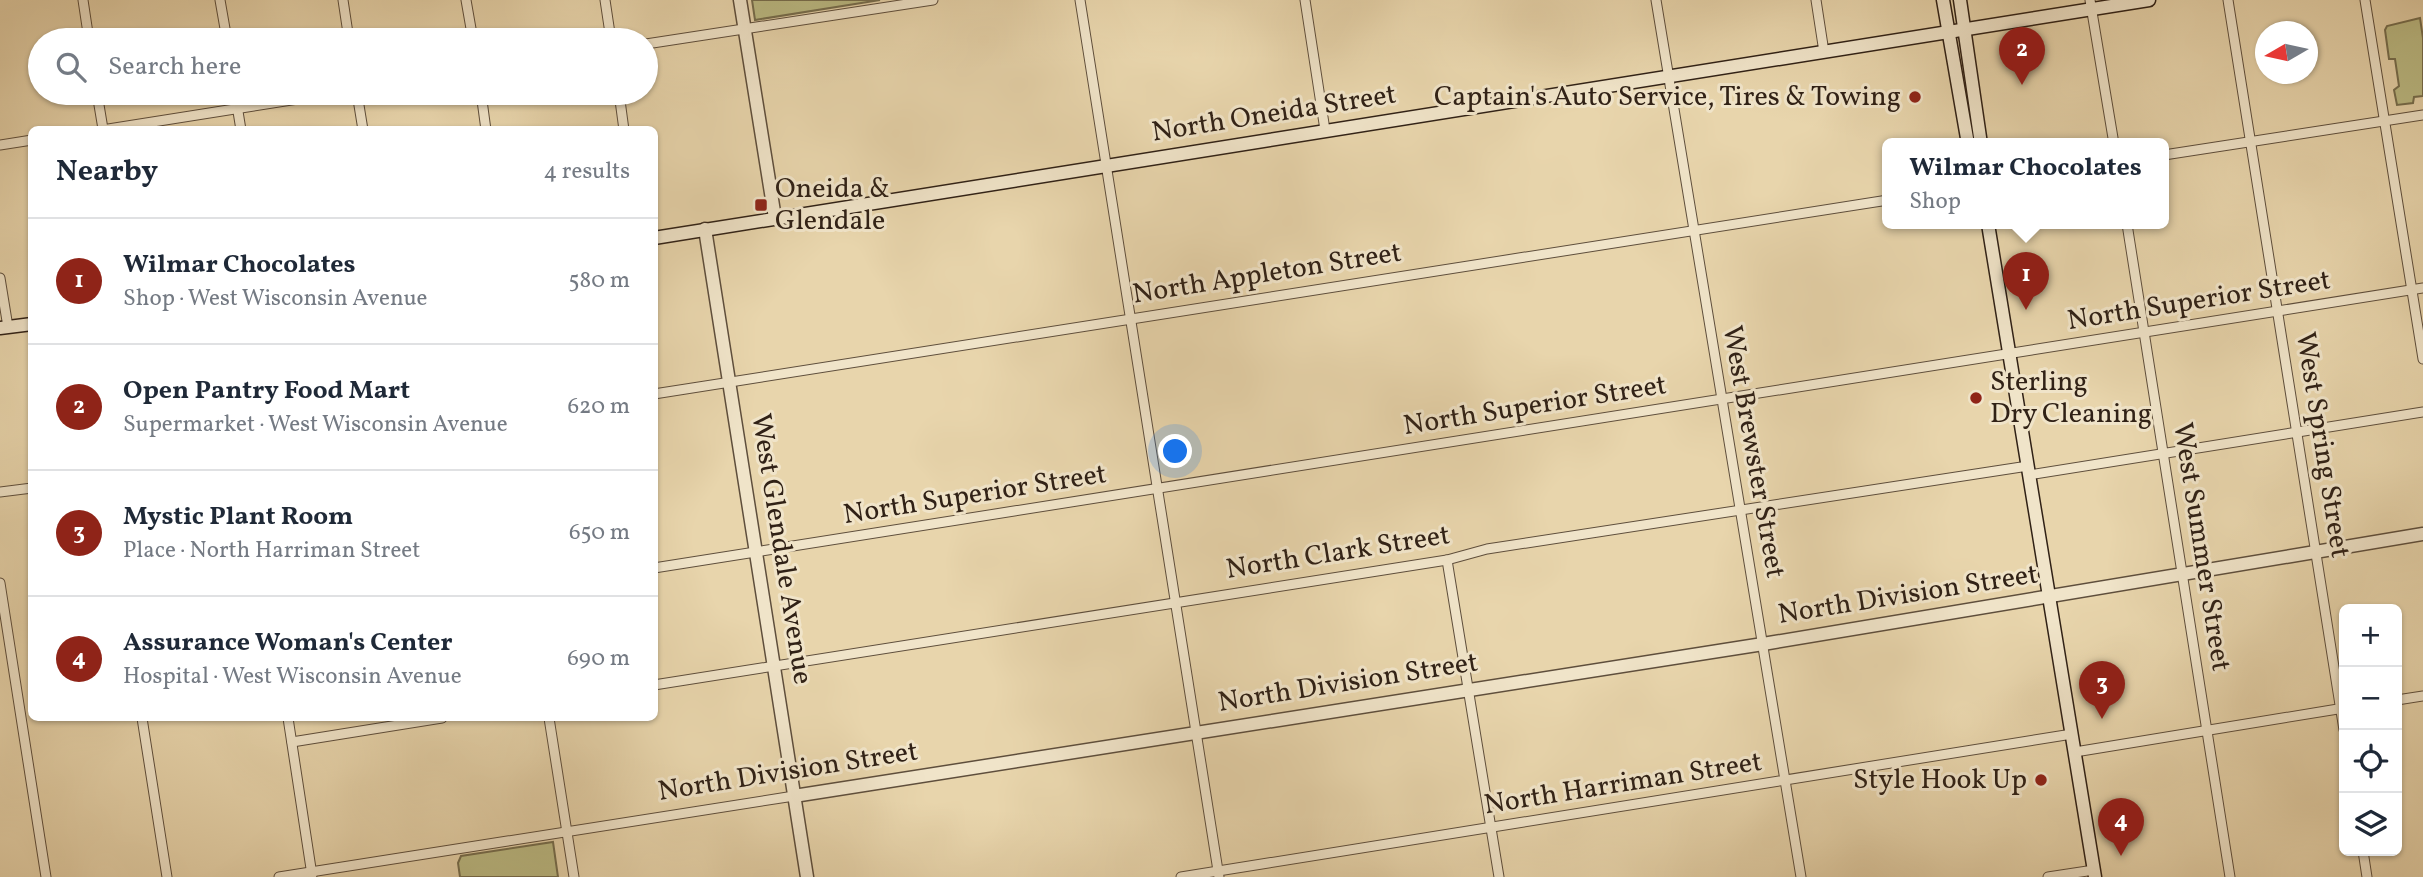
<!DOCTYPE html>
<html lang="en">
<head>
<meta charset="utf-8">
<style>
	:root { --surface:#fff; --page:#f2f2f3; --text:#1f2937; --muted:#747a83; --line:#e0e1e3; --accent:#8f2418 }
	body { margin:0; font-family:Vollkorn,serif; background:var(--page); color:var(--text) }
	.controls { position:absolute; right:21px; bottom:21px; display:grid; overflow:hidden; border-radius:10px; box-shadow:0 2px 5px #0004 }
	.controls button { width:63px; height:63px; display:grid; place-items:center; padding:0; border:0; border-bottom:2px solid var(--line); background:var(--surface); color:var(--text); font:35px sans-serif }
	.compass { position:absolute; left:2255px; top:21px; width:63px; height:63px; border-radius:50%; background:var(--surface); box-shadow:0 2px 5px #0004; rotate:261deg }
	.you { position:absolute; left:1176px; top:452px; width:24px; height:24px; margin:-18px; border:5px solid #fff; border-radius:50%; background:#1a73e8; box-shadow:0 0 0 10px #1a73e833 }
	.badge { display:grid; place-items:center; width:46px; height:46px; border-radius:50%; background:var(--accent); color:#fff; font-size:23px; font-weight:700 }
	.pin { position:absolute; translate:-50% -58px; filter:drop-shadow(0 2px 4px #0008) }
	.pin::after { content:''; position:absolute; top:37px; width:24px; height:21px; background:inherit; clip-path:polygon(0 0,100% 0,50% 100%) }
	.popup { position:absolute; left:1882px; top:138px; width:287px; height:91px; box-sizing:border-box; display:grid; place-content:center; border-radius:10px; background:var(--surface); filter:drop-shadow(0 2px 5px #0005); font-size:23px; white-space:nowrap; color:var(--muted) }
	.popup b { font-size:26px; color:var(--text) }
	.popup::after { content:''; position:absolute; left:50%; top:100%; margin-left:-14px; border:14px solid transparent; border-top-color:var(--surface) }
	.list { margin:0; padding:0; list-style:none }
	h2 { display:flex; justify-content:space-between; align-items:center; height:91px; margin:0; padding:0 28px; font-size:30px }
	h2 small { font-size:23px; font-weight:400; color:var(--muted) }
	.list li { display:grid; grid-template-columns:46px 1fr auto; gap:21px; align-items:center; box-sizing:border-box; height:126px; padding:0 28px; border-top:2px solid var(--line) }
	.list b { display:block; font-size:26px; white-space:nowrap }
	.list p { margin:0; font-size:23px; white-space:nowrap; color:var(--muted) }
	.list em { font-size:23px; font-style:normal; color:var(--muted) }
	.icon { flex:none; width:38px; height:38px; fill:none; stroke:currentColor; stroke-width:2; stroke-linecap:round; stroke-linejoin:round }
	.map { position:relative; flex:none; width:2423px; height:877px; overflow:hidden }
	.search { position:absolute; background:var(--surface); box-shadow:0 2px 5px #0004; left:28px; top:28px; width:630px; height:77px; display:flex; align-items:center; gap:18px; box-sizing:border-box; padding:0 24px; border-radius:38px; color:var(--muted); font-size:26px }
	.panel { position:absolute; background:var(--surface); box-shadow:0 2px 5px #0004; left:28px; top:126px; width:630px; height:595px; border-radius:10px }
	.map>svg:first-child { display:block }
	.green { fill:#bcbc85; stroke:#766e4e; stroke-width:2 }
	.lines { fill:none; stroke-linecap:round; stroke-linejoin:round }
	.minor-casing { stroke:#5e4e3c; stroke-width:11 }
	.tertiary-casing { stroke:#5e4e3c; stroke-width:15 }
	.secondary-casing { stroke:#302116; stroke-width:15 }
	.minor { stroke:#f0e4c9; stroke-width:9 }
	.tertiary { stroke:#f0e4c9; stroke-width:12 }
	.secondary { stroke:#f0e4c9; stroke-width:12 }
	.poi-dot { fill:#8f2418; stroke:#f0e4c9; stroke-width:2.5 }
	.labels { text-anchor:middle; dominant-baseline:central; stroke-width:6; stroke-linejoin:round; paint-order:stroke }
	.poi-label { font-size:28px; fill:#302116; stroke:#f0e4c9; text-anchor:end }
	.street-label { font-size:28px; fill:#302116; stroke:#f0e4c9 }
</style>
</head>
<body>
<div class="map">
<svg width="2423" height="877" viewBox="0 0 2423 877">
	<rect width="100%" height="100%" fill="#e8d5ac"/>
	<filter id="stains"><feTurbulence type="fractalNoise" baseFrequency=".00286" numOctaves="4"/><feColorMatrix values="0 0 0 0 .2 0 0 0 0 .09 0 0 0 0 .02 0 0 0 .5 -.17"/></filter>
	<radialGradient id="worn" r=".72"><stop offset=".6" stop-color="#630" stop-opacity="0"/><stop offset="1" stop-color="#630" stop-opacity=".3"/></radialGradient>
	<g class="green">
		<path d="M752,0H880L755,20Z"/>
		<path d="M2420,18L2423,38V96L2414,97L2413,103L2397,105L2394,90L2399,86L2395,59H2389L2385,30L2387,26Z"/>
		<path d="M553,842L558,877H460L458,863L461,856Z"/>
	</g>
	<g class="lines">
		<defs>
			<g id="minor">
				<path d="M83,0L89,40"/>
				<path d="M220,0L227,40"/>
				<path d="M343,0L349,40"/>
				<path d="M466,0L473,40"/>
				<path d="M605,0L611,40"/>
				<path d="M1080,0L1219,877"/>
				<path d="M1305,0L1325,130"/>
				<path d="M1656,0L1801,877"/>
				<path d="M1816,0L1824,52"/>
				<path d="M2090,0L2114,144"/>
				<path d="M2228,0L2344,730"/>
				<path d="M2365,0L2423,359"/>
				<path d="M646,44L933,0"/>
				<path d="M97,93L103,129"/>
				<path d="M235,93L241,130"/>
				<path d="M357,93L363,130"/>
				<path d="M481,93L486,130"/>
				<path d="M619,93L624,130"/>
				<path d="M102,130L336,93"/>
				<path d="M0,145L32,140"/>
				<path d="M2164,155L2423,115"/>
				<path d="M2127,224L2230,877"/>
				<path d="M0,278L8,327"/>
				<path d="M654,394L1888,200"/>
				<path d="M2029,475L2423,412"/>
				<path d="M0,492L32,488"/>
				<path d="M1447,560L1499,877"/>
				<path d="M654,568L2423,288"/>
				<path d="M0,583L46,877"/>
				<path d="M654,685L1447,560L1487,549L2028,466"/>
				<path d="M2397,700L2423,696"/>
				<path d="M142,718L167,877"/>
				<path d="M288,718L312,875"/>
				<path d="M549,718L574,877"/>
				<path d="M292,742L442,718"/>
				<path d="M2075,752L2344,708"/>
				<path d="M2363,851L2367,877"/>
				<path d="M279,877L794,796"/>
				<path d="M1181,877L2072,734"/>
				<path d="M2048,877L2094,870"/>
			</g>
			<g id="tertiary">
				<path d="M740,0L775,218"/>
				<path d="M705,229L807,877"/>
				<path d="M794,796L1763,644L2423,534"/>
			</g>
			<g id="secondary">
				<path d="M1943,0L1968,144"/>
				<path d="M1960,0L1981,144"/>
				<path d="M1988,224L2095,877"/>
				<path d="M654,238L2149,0"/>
				<path d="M0,328L32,324"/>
			</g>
		</defs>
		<use href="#minor" class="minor-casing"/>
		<use href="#tertiary" class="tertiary-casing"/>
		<use href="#secondary" class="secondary-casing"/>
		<use href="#minor" class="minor"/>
		<use href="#tertiary" class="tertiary"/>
		<use href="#secondary" class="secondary"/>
	</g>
	<g class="poi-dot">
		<circle cx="1915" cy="97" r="7"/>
		<rect x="754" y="198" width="14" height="14" rx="3.5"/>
		<circle cx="1976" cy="398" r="7"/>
		<circle cx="2041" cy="780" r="7"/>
	</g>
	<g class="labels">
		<g class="poi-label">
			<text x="1901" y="97">Captain's Auto Service, Tires &amp; Towing</text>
			<text x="775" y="189" text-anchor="start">Oneida &amp;<tspan x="775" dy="32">Glendale</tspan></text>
			<text x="1990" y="382" text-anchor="start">Sterling<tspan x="1990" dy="32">Dry Cleaning</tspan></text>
			<text x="2027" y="780">Style Hook Up</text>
		</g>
		<g class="street-label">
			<text transform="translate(1274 114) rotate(-9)">North Oneida Street</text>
			<text transform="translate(1267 274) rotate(-9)">North Appleton Street</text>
			<text transform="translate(2199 301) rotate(-9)">North Superior Street</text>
			<text transform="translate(1535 406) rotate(-9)">North Superior Street</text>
			<text transform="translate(2322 445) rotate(81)">West Spring Street</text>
			<text transform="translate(1753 452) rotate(80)">West Brewster Street</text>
			<text transform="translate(975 495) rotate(-9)">North Superior Street</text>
			<text transform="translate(2201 547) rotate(81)">West Summer Street</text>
			<text transform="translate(781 549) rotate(81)">West Glendale Avenue</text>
			<text transform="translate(1338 553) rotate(-9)">North Clark Street</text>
			<text transform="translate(1908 595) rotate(-9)">North Division Street</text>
			<text transform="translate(1348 683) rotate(-9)">North Division Street</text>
			<text transform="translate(788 772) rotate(-9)">North Division Street</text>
			<text transform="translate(1623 784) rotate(-9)">North Harriman Street</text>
		</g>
	</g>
	<rect width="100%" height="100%" filter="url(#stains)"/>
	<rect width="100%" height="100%" fill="url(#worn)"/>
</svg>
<div class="controls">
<button>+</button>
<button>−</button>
<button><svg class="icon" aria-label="locate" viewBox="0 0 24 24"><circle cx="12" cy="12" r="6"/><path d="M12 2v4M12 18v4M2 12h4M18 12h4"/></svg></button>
<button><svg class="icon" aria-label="layers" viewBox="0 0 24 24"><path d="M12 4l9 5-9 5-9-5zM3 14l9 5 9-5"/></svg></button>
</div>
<svg class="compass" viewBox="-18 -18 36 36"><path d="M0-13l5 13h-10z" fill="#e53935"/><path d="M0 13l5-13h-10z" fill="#747a83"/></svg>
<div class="you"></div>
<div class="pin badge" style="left:2026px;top:310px">1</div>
<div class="popup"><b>Wilmar Chocolates</b>Shop</div>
<div class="pin badge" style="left:2022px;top:85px">2</div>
<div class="pin badge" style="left:2102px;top:719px">3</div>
<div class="pin badge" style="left:2121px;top:856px">4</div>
<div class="search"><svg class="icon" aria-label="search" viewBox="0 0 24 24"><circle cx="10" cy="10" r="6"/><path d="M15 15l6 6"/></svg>Search here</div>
<section class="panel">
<h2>Nearby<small>4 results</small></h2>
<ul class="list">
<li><span class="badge">1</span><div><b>Wilmar Chocolates</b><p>Shop · West Wisconsin Avenue</p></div><em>580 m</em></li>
<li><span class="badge">2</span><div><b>Open Pantry Food Mart</b><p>Supermarket · West Wisconsin Avenue</p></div><em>620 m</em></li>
<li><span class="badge">3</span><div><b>Mystic Plant Room</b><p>Place · North Harriman Street</p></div><em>650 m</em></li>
<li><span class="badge">4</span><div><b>Assurance Woman's Center</b><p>Hospital · West Wisconsin Avenue</p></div><em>690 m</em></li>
</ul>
</section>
</div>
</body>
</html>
